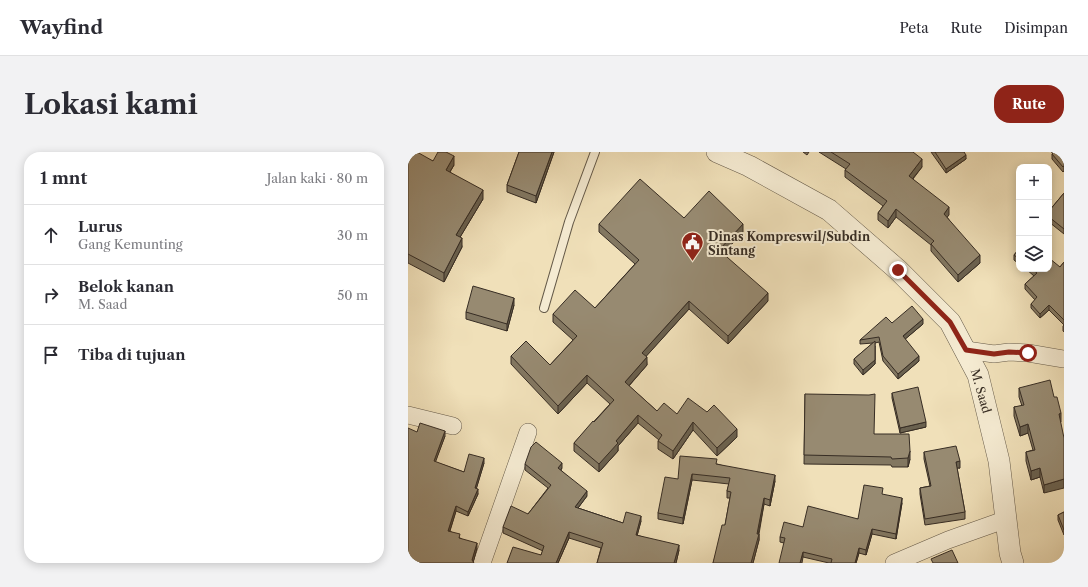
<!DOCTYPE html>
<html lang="id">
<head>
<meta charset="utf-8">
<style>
	:root { --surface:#fff; --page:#f2f2f3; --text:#2b2b33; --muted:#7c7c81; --line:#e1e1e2; --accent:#8f2418 }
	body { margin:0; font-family:"Libre Caslon Text",serif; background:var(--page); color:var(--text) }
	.controls { position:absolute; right:12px; top:12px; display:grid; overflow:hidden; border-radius:8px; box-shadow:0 2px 10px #0003 }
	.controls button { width:36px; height:36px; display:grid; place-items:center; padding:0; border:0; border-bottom:1px solid var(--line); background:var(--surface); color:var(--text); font:20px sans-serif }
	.stop { position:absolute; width:12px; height:12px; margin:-9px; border:3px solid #8f2418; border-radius:50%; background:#fff }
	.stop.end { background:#8f2418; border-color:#fff; box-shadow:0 1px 4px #0008 }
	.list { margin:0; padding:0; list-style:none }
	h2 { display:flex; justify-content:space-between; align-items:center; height:52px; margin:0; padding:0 16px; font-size:17px }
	h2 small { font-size:13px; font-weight:400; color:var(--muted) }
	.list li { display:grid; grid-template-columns:26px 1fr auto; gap:12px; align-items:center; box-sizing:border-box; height:60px; padding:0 16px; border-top:1px solid var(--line) }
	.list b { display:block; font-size:15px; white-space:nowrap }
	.list p { margin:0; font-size:13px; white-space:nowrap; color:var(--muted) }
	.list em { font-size:13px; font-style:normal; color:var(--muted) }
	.icon { flex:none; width:22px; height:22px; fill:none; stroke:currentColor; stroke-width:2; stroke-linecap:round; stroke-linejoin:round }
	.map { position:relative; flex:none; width:656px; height:411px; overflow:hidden; border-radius:16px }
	header { display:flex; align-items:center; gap:24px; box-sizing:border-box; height:56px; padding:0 20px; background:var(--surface); border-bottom:1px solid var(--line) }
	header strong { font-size:19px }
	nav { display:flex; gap:22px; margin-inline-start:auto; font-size:14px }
	.intro { display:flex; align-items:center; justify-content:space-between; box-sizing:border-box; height:96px; padding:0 24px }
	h1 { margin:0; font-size:28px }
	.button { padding:10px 18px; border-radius:16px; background:var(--accent); color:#fff; font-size:14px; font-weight:700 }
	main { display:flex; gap:24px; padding:0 24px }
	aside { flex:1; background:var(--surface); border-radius:16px; box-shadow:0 2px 10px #0003 }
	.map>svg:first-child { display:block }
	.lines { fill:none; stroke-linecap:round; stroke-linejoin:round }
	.service-casing { stroke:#655a49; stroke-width:10 }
	.minor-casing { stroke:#655a49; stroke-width:18 }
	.tertiary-casing { stroke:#655a49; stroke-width:22 }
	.service { stroke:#f5ebd2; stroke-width:8 }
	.minor { stroke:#f5ebd2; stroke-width:17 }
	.tertiary { stroke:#f5ebd2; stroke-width:21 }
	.wall { fill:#827761; stroke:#372d24 }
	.shaded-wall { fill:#6a614f; stroke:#372d24 }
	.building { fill:#978a71; stroke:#372d24 }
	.route { stroke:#8f2418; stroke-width:5 }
	.labels { text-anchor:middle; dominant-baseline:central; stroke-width:4; stroke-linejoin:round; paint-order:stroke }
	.poi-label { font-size:12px; font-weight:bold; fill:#372d24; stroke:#f5ebd2; text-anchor:start }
	.street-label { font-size:12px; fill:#372d24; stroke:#f5ebd2 }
</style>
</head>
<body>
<header>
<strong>Wayfind</strong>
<nav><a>Peta</a><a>Rute</a><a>Disimpan</a></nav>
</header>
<div class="intro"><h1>Lokasi kami</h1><a class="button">Rute</a></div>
<main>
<aside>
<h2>1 mnt<small>Jalan kaki · 80 m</small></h2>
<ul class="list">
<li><svg class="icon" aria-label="ahead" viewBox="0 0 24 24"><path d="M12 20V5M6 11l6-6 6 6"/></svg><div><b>Lurus</b><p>Gang Kemunting</p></div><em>30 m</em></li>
<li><svg class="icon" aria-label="right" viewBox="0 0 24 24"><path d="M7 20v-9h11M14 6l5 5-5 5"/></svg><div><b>Belok kanan</b><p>M. Saad</p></div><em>50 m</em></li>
<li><svg class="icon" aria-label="arrive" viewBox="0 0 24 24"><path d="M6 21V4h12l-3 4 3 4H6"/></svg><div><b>Tiba di tujuan</b></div></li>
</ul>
</aside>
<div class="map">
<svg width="656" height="411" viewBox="0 0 656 411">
	<rect width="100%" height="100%" fill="#f0e0b9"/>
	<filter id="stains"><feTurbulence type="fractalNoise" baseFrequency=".005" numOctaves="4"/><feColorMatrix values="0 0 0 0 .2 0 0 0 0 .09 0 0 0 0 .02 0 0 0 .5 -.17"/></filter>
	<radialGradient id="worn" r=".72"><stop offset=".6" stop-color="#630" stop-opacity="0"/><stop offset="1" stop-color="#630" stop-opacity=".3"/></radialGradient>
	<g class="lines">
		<defs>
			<path id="service" d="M136,156L161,70L187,0"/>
			<g id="minor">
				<path d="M558,198L586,202L601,200L620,201L656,207"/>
				<path d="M0,263L45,274"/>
				<path d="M74,411L120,280"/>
				<path d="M486,411L540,388L599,367"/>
			</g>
			<path id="tertiary" d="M309,0L341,14L421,58L490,118L542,170L570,223L591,309L602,401L605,411"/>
		</defs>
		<use href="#service" class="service-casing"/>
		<use href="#minor" class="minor-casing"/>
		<use href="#tertiary" class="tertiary-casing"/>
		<use href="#service" class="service"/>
		<use href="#minor" class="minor"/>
		<use href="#tertiary" class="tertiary"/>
	</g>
	<g class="wall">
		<path d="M0,0L25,9L46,13L42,20L75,47L52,85L54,95L36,130L0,111Z"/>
		<path d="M111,0H146L128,51L99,40V33Z"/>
		<path d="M395,0H401L399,3Z"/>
		<path d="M411,0H505L514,15L505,27L541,63L539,65L572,111L550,130L523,99V93L488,65L480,76L470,68V61L475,54L437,25V18L438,17Z"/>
		<path d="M523,0H556L558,7L538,21Z"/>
		<path d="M643,0H656V19L655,20L644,7V2L645,1Z"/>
		<path d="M656,41V82L641,70V59Z"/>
		<path d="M276,66L335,80L315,101L360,149L320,192L281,157L238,204L239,213L221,234L249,259L269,262L329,285L309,304L285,278L265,307L250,297V289L251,288L230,271L210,294V299L191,320L166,299V291L202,252L179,231L150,262L103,212V204L142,213L165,188L145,170V162L187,156L227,112L191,80V72Z"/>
		<path d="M611,97V112L606,108V103Z"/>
		<path d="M656,110V180L655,179V174L656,173L641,158L632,166L623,156V152L627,148L617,137V132L626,124L618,117H641L652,115Z"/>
		<path d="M106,153L99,179L58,167V160Z"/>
		<path d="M484,171L515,172L497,187L511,209L490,227L475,209L471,190L467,191V212L455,223L446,212V207L465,191L452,192V188Z"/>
		<path d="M611,236L653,270H652L636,341L632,325L623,328L618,309V300L625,298L620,281L612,284L606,264V255L614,254L611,245Z"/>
		<path d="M484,241L518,275L492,281L484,246Z"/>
		<path d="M397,242L466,282L502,307L500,315H484L483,313L396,312Z"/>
		<path d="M9,280L37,284L27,310L56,320L76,311L68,337L70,342L60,364L48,359L42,379L52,386L69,396L65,410L0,411Z"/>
		<path d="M516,300L552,316H549L557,360V367L517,373L512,342V336L522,334L516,307Z"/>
		<path d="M117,312L154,316L153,318L179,344L170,356L215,371L233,369L229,383L271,398L268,411H189L193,396L161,386L150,411H99L133,403L135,399L95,381V375L120,362L140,336L117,318Z"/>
		<path d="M309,312L367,329L362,354L356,352L351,382V388L345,411H305L317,373L322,346H319V339L321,332L284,328L275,372L250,367V361L270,327Z"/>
		<path d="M474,343L494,351L488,387L464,382L458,403L451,401L448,411H421L395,405L376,391L372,390V385L395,375L450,367Z"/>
		<path d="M656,360V383L650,368V363Z"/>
	</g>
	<g class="shaded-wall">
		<path d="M144,0H146L128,51V44Z"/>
		<path d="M558,3V7L538,21V17Z"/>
		<path d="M46,4V13L38,26V18Z"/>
		<path d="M514,7V15L501,31V24Z"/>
		<path d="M75,38V47L48,92V83Z"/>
		<path d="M541,55V63L536,69V62Z"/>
		<path d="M488,57V65L480,76V69Z"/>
		<path d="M335,72V80L311,106V98Z"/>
		<path d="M54,86V95L36,130V121Z"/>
		<path d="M572,103V111L550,130V123Z"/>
		<path d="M360,141V149L320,192V184Z"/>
		<path d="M106,146V153L99,179V172Z"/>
		<path d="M281,149V157L234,209V201Z"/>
		<path d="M641,153V158L632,166V162Z"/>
		<path d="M515,167V172L495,189V184Z"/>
		<path d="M467,194V212L455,223V218Z"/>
		<path d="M511,204V209L490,227V222Z"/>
		<path d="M239,205V213L217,238V230Z"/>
		<path d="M179,223V231L150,262V254Z"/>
		<path d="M653,261V270L651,271V262Z"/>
		<path d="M230,263V271L210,294V299L191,320V312L208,289Z"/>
		<path d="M285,270V278L265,307V299Z"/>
		<path d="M518,270V275L492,281V276Z"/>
		<path d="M620,272V281L612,284V275Z"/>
		<path d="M329,277V285L309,304V296Z"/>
		<path d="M37,279V284L26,314V309Z"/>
		<path d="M502,299V307L500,315V306Z"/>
		<path d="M76,306V311L67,341V336Z"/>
		<path d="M552,309V316H548V310Z"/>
		<path d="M154,311V316L150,321V316Z"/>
		<path d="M632,316V325L623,328V319Z"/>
		<path d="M284,322V328L275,372V366Z"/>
		<path d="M367,323V329L362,354V348Z"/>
		<path d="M656,327V336L636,341V333Z"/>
		<path d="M70,337V342L60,364V360Z"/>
		<path d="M179,339V344L167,360V355Z"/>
		<path d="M356,346V352L350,383L351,382V388L345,411H343Z"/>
		<path d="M494,346V351L488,387V382Z"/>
		<path d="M48,354V359L40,384V379Z"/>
		<path d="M233,364V369L228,388V383Z"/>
		<path d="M464,377V382L458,403V398Z"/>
		<path d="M161,380V386L150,411H148Z"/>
		<path d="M69,391V396L65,411L64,408Z"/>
		<path d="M271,393V398L268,411H266Z"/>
		<path d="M451,396V401L448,411H447Z"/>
		<path d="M395,400V405L394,411H392Z"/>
	</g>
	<g class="building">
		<path d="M0,0H9L25,9L30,0H38L46,4L38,18L75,38L48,83L54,86L36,121L0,102Z"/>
		<path d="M111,0H144L128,44L99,33Z"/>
		<path d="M423,0H505L514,7L501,24L541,55L536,62L572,103L550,123L523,92L526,89L488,57L480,69L470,61L479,49L437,18L442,12Z"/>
		<path d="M527,0H556L558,3L538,17Z"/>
		<path d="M646,0H656V14L655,15L644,2Z"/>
		<path d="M232,27L276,66L301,39L335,72L311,98L360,141L320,184L281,149L234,201L239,205L217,230L249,259L256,251L269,262L280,246L299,260L306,253L329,277L309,296L285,270L265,299L250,289L254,283L230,263L208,289L210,291L191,312L166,291L185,269L186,270L206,248L179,223L150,254L103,204L118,189L142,213L169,184L145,162L167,138L187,156L231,108L191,72Z"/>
		<path d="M656,41V77L641,65V59Z"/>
		<path d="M611,97V107L606,103Z"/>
		<path d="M641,106L652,115L656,110V168L641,153L632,162L623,152L629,145L617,132L629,121L624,117H641Z"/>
		<path d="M65,134L106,146L99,172L58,160Z"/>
		<path d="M504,154L515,167L495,184L511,204L490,222L475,204L471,185L452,188L478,165L484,171Z"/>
		<path d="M467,189V208L455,218L446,207Z"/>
		<path d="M642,228L646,245H649L653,261L651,262L656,286V327L636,333L632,316L623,319L618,300L627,298L620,272L612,275L606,255L616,253L611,236Z"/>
		<path d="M510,235L518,270L492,276L484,241Z"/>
		<path d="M397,242L461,243L467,242L466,282H501L502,299L500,306L484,307L483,305L396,303Z"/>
		<path d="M12,271L37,279L26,309L56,320L61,302L76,306L67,336L70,337L60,360L48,354L40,379L52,382L51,386L69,391L64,408L66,411H0V276L9,280Z"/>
		<path d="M128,290L154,311L150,316L179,339L167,355L215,371L218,360L233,364L228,383L271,393L266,411H189L195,391L161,380L148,411H99L105,395L133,403L136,394L95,375L103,354L120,362L143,333L117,312L123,295Z"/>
		<path d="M548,294L552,309L548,310L557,360L517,367L512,336L523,334L516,300Z"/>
		<path d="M272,304L309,307L308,312L367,323L362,348L356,346L349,382H351L343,411H305L314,373H317L323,340L319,339L322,326L284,322L275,366L250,361L257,325L270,327Z"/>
		<path d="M456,333L475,336L474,342L494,346L488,382L464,377L458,398L451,396L447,411H423L424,407L395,400L392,411H371L377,386L372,385L376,370L395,375L400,354L450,367Z"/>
		<path d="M656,360V378L650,363Z"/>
		<path d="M544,398L550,411H525L523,407Z"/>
	</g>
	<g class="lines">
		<path class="route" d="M490,118L542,170L558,198L586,202L601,200L620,201"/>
	</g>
	<defs>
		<symbol id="civic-pin" viewBox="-11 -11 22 30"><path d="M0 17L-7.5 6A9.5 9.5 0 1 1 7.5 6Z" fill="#8f2418" stroke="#f5ebd2"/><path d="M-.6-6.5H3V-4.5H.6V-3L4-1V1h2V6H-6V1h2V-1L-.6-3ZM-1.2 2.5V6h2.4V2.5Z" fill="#fff"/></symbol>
	</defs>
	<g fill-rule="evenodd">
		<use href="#civic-pin" x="272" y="78" width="25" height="34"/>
	</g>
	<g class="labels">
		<g class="poi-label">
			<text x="300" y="84">Dinas Kompreswil/Subdin<tspan x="300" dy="14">Sintang</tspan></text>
		</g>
		<g class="street-label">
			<text transform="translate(573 239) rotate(74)">M. Saad</text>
		</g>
	</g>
	<rect width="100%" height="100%" filter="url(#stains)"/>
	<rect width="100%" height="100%" fill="url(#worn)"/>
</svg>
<div class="controls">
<button>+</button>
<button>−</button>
<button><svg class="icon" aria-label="layers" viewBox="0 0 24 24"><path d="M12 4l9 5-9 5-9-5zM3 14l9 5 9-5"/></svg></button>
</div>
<div class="stop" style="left:620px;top:201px"></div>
<div class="stop end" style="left:490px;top:118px"></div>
</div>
</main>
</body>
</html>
